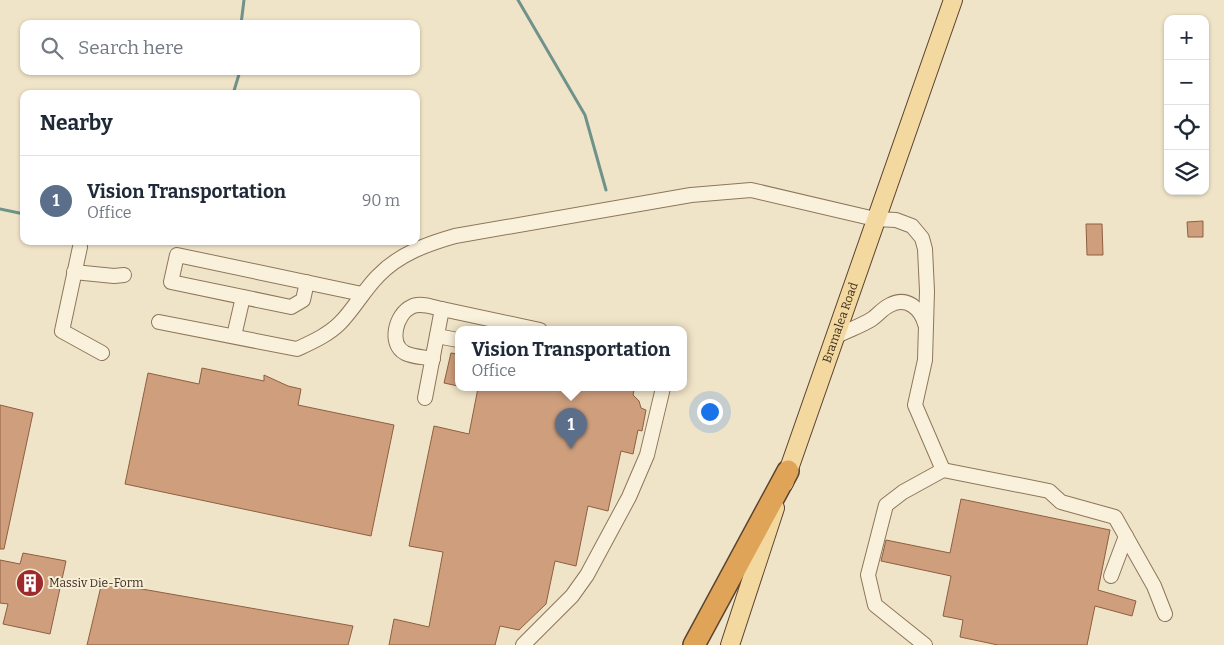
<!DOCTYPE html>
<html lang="en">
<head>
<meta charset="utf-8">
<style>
	:root { --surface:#fff; --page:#f6f6f7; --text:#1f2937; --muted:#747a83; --line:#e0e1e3; --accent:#d93025 }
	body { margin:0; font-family:Bitter,serif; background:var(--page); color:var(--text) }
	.controls { position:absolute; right:15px; top:15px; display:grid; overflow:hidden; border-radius:10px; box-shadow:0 1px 4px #0004 }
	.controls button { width:45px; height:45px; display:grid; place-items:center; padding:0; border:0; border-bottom:1px solid var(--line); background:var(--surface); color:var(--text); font:25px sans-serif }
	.you { position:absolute; left:709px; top:411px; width:18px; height:18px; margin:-12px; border:4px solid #fff; border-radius:50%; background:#1a73e8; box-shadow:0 0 0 8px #1a73e833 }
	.badge { display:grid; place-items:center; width:32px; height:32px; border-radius:50%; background:var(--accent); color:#fff; font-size:16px; font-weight:700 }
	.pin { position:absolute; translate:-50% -41px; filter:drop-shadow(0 1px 2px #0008) }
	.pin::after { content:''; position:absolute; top:26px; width:18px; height:15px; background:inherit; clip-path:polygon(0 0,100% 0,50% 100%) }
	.popup { position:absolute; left:455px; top:326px; width:232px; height:65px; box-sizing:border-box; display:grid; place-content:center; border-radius:10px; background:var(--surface); filter:drop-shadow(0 1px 4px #0005); font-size:16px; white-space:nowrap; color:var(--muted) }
	.popup b { font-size:19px; color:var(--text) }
	.popup::after { content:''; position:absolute; left:50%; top:100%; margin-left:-10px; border:10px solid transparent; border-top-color:var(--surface) }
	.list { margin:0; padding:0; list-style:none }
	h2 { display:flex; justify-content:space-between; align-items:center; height:65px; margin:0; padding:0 20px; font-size:21px }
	h2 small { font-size:16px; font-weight:400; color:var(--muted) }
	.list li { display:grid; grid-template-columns:32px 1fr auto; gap:15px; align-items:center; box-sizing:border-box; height:90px; padding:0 20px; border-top:1px solid var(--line) }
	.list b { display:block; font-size:19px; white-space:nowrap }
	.list p { margin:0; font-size:16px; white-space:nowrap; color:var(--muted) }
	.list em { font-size:16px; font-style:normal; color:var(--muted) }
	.icon { flex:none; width:28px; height:28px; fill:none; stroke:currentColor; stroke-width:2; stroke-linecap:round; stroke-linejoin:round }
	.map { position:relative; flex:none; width:1224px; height:645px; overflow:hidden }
	.search { position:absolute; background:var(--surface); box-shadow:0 1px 4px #0004; left:20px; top:20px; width:400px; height:55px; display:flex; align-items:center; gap:12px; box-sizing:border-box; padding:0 18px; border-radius:10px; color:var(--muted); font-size:19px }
	.panel { position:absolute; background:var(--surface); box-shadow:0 1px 4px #0004; left:20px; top:90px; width:400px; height:155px; border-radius:10px }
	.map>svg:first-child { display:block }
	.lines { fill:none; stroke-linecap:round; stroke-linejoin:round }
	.stream { stroke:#6f938a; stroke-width:3 }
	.building { fill:#cf9f7d; stroke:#8d5f41 }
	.minor-casing { stroke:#8d765c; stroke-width:16 }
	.major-casing { stroke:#5b4430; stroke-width:20 }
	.highway-casing { stroke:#5b4430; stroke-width:24 }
	.minor { stroke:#faf1dc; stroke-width:14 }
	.major { stroke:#f3d9a0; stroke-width:18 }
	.highway { stroke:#e0a458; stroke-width:21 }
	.labels { text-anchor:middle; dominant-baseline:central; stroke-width:4; stroke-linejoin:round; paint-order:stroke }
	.street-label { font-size:12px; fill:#3d2e20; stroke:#f7eed8 }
	.poi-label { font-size:12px; fill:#3d2e20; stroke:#f7eed8; text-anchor:start }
</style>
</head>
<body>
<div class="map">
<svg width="1224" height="645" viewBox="0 0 1224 645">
	<rect width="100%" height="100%" fill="#f0e4c8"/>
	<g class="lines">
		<g class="stream">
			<path d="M518,0L585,115L606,190"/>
			<path d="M241,24L244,0"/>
			<path d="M233,94L240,71"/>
			<path d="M0,209L24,214"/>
		</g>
	</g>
	<g class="building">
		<path d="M1203,221V237H1188L1187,222Z"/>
		<path d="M1086,224H1102L1103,255H1087Z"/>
		<path d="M451,353L458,354V386L444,383Z"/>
		<path d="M202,368L264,381V375L288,386L301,389L298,405L394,425L371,536L125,484L148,373L199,384Z"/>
		<path d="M478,388H621L634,390L633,395L639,401L641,408L646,410L642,431L638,430L633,454L621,451L608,511L588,506L576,566L555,561L546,604L519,630L500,626L495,645H389L394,619L429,627L443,552L409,546L434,426L469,434Z"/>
		<path d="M0,405L33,413L4,549H0Z"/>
		<path d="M961,499L1110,530L1098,590L1136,601L1132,616L1095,606L1087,645H998L960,637L963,620L943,616L951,576L881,561L886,540L950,553Z"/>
		<path d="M23,553L66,561L50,634L3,624L8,604L0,603V560L20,564Z"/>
		<path d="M102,582L353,626L348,645H87Z"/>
	</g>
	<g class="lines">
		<defs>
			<g id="minor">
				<path d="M80,247L62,331L102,353"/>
				<path d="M74,272L114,276L124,275"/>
				<path d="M307,282L303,300L291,307L171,282L177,255L362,294"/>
				<path d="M159,322L297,349C312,342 328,335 340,323C354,309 364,290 378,276C399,254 427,244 455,236L691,195L751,190L875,219L896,220L912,226L922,238L925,249L927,291L925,360L915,405L943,470"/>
				<path d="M234,336L243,297"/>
				<path d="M437,336L458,340"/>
				<path d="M837,336C848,330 861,326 872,319C878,315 883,308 890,305C907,296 921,309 925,324"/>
				<path d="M433,359C424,357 413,357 405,353C388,344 396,314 411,307C420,302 432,307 442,309"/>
				<path d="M425,398L442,309L540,330"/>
				<path d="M1111,576L1126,536"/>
				<path d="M523,645L572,596L587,575L629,497L647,455L663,388"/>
				<path d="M925,645L875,605L868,575L886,505L903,492L943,470L1049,491L1061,502L1115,517L1154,586L1165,614"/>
			</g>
			<g id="major">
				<path id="s1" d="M784,483L953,0"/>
				<path d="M730,645L775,508"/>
			</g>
			<path id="highway" d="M694,645L788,471"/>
		</defs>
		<use href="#minor" class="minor-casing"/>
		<use href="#major" class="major-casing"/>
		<use href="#highway" class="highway-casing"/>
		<use href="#minor" class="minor"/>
		<use href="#major" class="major"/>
		<use href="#highway" class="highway"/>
	</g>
	<defs>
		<symbol id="building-disc" viewBox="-11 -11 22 22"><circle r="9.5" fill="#9e2a2b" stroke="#f7eed8"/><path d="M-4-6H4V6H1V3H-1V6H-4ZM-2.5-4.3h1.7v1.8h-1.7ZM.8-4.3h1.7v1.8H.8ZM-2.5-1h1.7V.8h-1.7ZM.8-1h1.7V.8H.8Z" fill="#fff"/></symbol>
	</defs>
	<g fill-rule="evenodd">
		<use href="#building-disc" x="14" y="567" width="32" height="32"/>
	</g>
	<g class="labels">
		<g class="street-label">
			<text stroke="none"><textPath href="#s1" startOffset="170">Bramalea Road</textPath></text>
		</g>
		<g class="poi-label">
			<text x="49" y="583">Massiv Die-Form</text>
		</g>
	</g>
</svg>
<div class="controls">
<button>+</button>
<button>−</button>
<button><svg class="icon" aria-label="locate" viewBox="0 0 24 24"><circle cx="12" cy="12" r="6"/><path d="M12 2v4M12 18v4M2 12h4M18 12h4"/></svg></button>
<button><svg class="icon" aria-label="layers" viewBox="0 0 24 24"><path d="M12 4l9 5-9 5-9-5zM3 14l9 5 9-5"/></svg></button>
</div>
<div class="you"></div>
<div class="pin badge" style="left:571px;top:449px;background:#5c6f8a">1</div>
<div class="popup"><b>Vision Transportation</b>Office</div>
<div class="search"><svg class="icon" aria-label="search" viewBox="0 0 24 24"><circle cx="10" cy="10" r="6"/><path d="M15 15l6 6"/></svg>Search here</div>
<section class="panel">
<h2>Nearby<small></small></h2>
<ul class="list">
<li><span class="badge" style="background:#5c6f8a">1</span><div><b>Vision Transportation</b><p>Office</p></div><em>90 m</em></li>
</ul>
</section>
</div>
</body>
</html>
